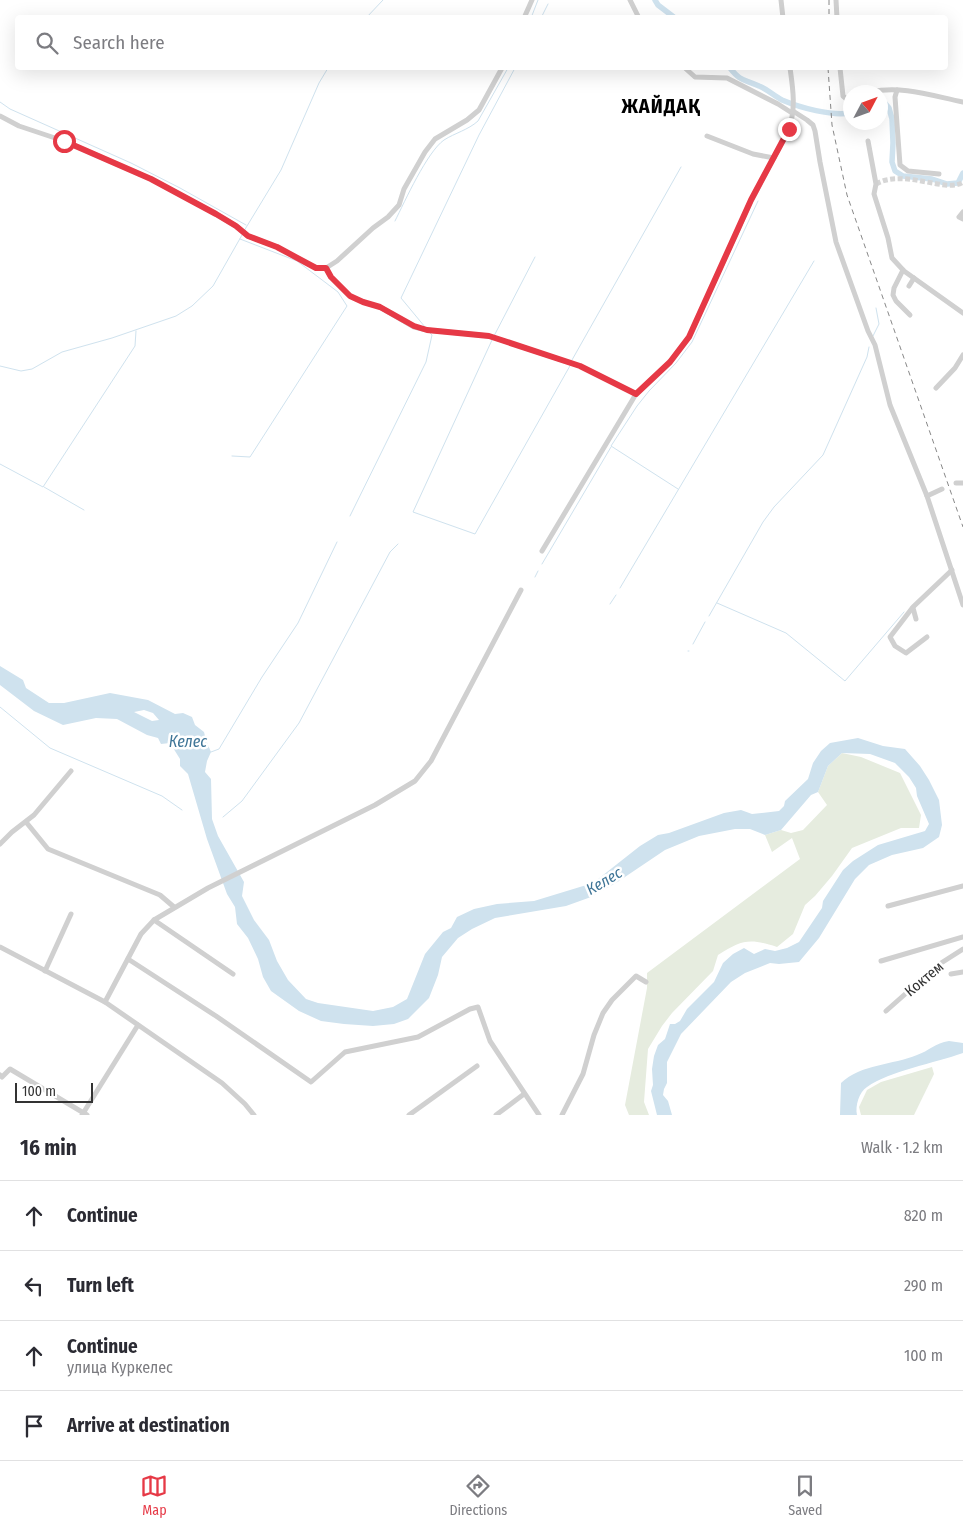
<!DOCTYPE html>
<html lang="en">
<head>
<meta charset="utf-8">
<style>
	:root { --surface:#fff; --page:#f7f7f7; --text:#2b2b33; --muted:#7c7c81; --line:#e1e1e2; --accent:#e63946 }
	body { margin:0; font-family:"Fira Sans Condensed",sans-serif; background:var(--page); color:var(--text) }
	.compass { position:absolute; left:843px; top:85px; width:45px; height:45px; border-radius:50%; background:var(--surface); box-shadow:0 5px 20px #0002; rotate:49deg }
	.scale { position:absolute; left:15px; bottom:12px; width:78px; box-sizing:border-box; padding-left:5px; border:2px solid #333; border-top:0; font-size:14px; line-height:18px; white-space:nowrap; color:#333; -webkit-text-stroke:4px #fff; paint-order:stroke }
	.stop { position:absolute; width:15px; height:15px; margin:-11px; border:4px solid #e63946; border-radius:50%; background:#fff }
	.stop.end { background:#e63946; border-color:#fff; box-shadow:0 1px 5px #0008 }
	.list { margin:0; padding:0; list-style:none }
	h2 { display:flex; justify-content:space-between; align-items:center; height:65px; margin:0; padding:0 20px; font-size:21px }
	h2 small { font-size:16px; font-weight:400; color:var(--muted) }
	.list li { display:grid; grid-template-columns:32px 1fr auto; gap:15px; align-items:center; box-sizing:border-box; height:70px; padding:0 20px; border-top:1px solid var(--line) }
	.list b { display:block; font-size:19px; white-space:nowrap }
	.list p { margin:0; font-size:16px; white-space:nowrap; color:var(--muted) }
	.list em { font-size:16px; font-style:normal; color:var(--muted) }
	.icon { flex:none; width:28px; height:28px; fill:none; stroke:currentColor; stroke-width:2; stroke-linecap:round; stroke-linejoin:round }
	.map { position:relative; flex:none; width:963px; height:1115px; overflow:hidden }
	.search { position:absolute; background:var(--surface); box-shadow:0 5px 20px #0002; left:15px; right:15px; top:15px; height:55px; display:flex; align-items:center; gap:12px; box-sizing:border-box; padding:0 18px; border-radius:5px; color:var(--muted); font-size:19px }
	.sheet { height:345px; background:var(--surface) }
	nav { display:flex; justify-content:space-around; align-items:center; box-sizing:border-box; height:70px; border-top:1px solid var(--line); background:var(--surface); font-size:14px; color:var(--muted) }
	nav a { display:grid; justify-items:center; gap:2px }
	nav .on { color:var(--accent) }
	.map>svg:first-child { display:block }
	.green { fill:#e6ecdf }
	.water { fill:#cfe2ee; fill-rule:evenodd }
	.lines { fill:none; stroke-linecap:round; stroke-linejoin:round }
	.stream { stroke:#cfe2ee; stroke-width:1 }
	.canal { stroke:#cfe2ee; stroke-width:5.5 }
	.minor-tunnel { stroke:#d6d6d6; stroke-width:5; stroke-dasharray:5 2.5; stroke-linecap:butt }
	.minor { stroke:#d0d0d0; stroke-width:5 }
	.rail { stroke:#888; stroke-width:1; stroke-dasharray:5 4; stroke-linecap:butt }
	.route { stroke:#e63946; stroke-width:6 }
	.labels { text-anchor:middle; dominant-baseline:central; stroke-width:5; stroke-linejoin:round; paint-order:stroke }
	.street-label { font-size:15px; fill:#333; stroke:#fff }
	.water-label { font-size:16px; font-style:italic; fill:#3f7597; stroke:#fff }
	.district-label { font-size:20px; font-weight:bold; letter-spacing:1px; fill:#000; stroke:#fff }
</style>
</head>
<body>
<div class="map">
<svg width="963" height="1115" viewBox="0 0 963 1115">
	<rect width="100%" height="100%" fill="#fff"/>
	<g class="green">
		<path d="M842,753L861,757L900,773L921,815L919,828H901L852,848L832,876L815,896L805,905L793,934L777,947C749,938 742,940 718,955L713,971L672,1013L662,1026L648,1049L644,1102L649,1115H629L625,1105L647,988V973L800,859L792,838L772,852L765,835L781,830L791,833L803,830L827,805L818,792L828,766Z"/>
		<path d="M932,1067L934,1074L914,1115H861L859,1107L867,1090L881,1082Z"/>
	</g>
	<g class="water">
		<path d="M0,666L23,680L26,688L49,703H64L110,693L148,700L175,714L183,713L192,717L195,725L204,732L206,740L211,752L207,761L205,772L211,779L212,819L218,836L244,882L242,896L254,920L269,940L277,961L288,980L306,999L318,1003L373,1011L393,1007L407,999L425,954L443,932L451,928L457,917L474,909L497,904L534,901L593,883L640,846L658,835L669,833L724,813L741,810L752,814L779,811L784,806L785,801L808,779L813,763L821,751L830,743L858,738L883,746L905,749L920,766L929,780L939,800L942,825L939,837L923,848L892,855L869,865L855,879L819,938L799,962L779,964L770,963L745,973L731,982L681,1034L667,1062V1083L664,1089L663,1095L668,1101L672,1115H657L651,1091L653,1085L652,1069L654,1056L658,1045L665,1039L670,1024H675L680,1021L687,1009L714,982L723,963L733,954L744,948L754,954L765,949L775,951L787,948L799,942L822,908L823,901L843,870L853,861L878,845L925,831L929,824L917,796L916,788L909,777L895,763L870,754L842,753L828,766L818,792L811,795L781,830L765,835L750,829H735L699,836L665,850L616,883L591,897L566,906L495,918L472,929L458,938L442,957L438,975L429,998L408,1019L394,1024L373,1026L344,1024L321,1021L299,1011L271,991L263,977L258,959L248,938L237,924L235,907L227,894L207,839L188,774L180,766V759L170,743L161,744L158,738L147,735L117,719L96,718L63,725L34,711L0,685ZM144,710L153,713L159,720L152,721L134,712Z"/>
		<path d="M949,1041L963,1043V1053C935,1063 890,1071 867,1087C859,1092 855,1106 857,1115H840L841,1083C861,1064 893,1065 917,1055C929,1051 935,1043 949,1041Z"/>
	</g>
	<g class="lines">
		<g class="stream">
			<path d="M366,18L383,0"/>
			<path d="M531,18L538,0"/>
			<path d="M541,18L548,4"/>
			<path d="M0,102L10,109L131,163L180,188L246,225"/>
			<path d="M395,221C405,201 427,152 444,140C455,133 468,130 478,121L508,68"/>
			<path d="M244,231L281,170L319,83L328,68"/>
			<path d="M425,327L401,298L479,135L515,68"/>
			<path d="M494,336L535,257"/>
			<path d="M873,336L879,324L876,308"/>
			<path d="M492,340L413,512L475,534L571,364"/>
			<path d="M572,360L681,167"/>
			<path d="M0,366L21,371L32,369L62,352L112,338L176,316L192,306L213,286L242,235"/>
			<path d="M232,456L250,457L347,306L338,292L297,261L240,239"/>
			<path d="M0,464L43,487L135,346L136,331"/>
			<path d="M44,487L84,510"/>
			<path d="M678,489L611,446L637,406L649,391L676,363L692,342L758,201"/>
			<path d="M350,516L426,362L432,335L429,332"/>
			<path d="M542,564L611,447"/>
			<path d="M535,577L538,571"/>
			<path d="M620,588L814,261"/>
			<path d="M717,603L786,633L845,681L904,612"/>
			<path d="M610,604L616,595"/>
			<path d="M709,616L763,522L774,507L823,455L867,357L869,347"/>
			<path d="M693,644L705,622"/>
			<path d="M688,651H689"/>
			<path d="M0,707L50,748L162,796L182,810"/>
			<path d="M211,752L219,749L262,677L298,623L337,542"/>
			<path d="M223,817L242,801L299,723L390,552L398,544"/>
		</g>
		<g class="canal">
			<path d="M655,0L658,5L675,18"/>
			<path d="M730,68C741,82 744,79 759,86C767,89 774,96 782,100C801,108 831,116 850,113"/>
			<path d="M880,101L884,102L889,108L892,119L893,143L892,162L895,171L903,176L932,179L947,184L958,183L963,173"/>
		</g>
		<path class="minor-tunnel" d="M876,184C904,168 947,194 963,182"/>
		<g class="minor">
			<path d="M630,0L639,18"/>
			<path d="M781,0L783,18"/>
			<path d="M836,0L837,18"/>
			<path d="M524,18L532,0"/>
			<path d="M685,68L695,77L727,78L778,104L792,113"/>
			<path d="M840,68L843,96L850,102"/>
			<path d="M897,90L895,97L900,165L908,171L939,174"/>
			<path d="M871,92C901,85 933,96 963,102"/>
			<path d="M793,111L807,120L813,125L815,131L820,162L836,242L868,331L875,345L890,405L927,496L963,605"/>
			<path d="M0,116L19,126L64,141L151,179L216,214L236,226L248,236L277,247L316,268H326L337,261L373,228L388,217L399,205L404,189L425,152L435,139L467,120L479,110L502,68"/>
			<path d="M707,136L753,154L774,158"/>
			<path d="M868,141L876,184L874,194L888,238L892,258L904,271L963,313"/>
			<path d="M963,212L959,217L963,219"/>
			<path d="M326,268L331,277L350,296L363,302L380,307L414,327L427,330L489,336L580,366L636,394"/>
			<path d="M903,270L894,288L893,295L896,301L910,315"/>
			<path d="M909,286L914,278"/>
			<path d="M936,388L955,368L963,355"/>
			<path d="M956,483H963"/>
			<path d="M927,496L942,489"/>
			<path d="M542,551L636,394L670,362L689,337L751,201L789,129C796,108 793,89 790,68"/>
			<path d="M913,608L916,619"/>
			<path d="M927,637L906,653L895,646L890,637L913,607L952,570"/>
			<path d="M26,822L48,849L160,895L174,907"/>
			<path d="M0,844L12,832L34,815L71,771"/>
			<path d="M888,906L963,886"/>
			<path d="M154,920L233,974"/>
			<path d="M0,947L105,1002L222,1083L245,1104L254,1115"/>
			<path d="M128,959L216,1016L311,1082L345,1052L418,1037L470,1009L478,1007L490,1041L539,1115"/>
			<path d="M881,961L963,937"/>
			<path d="M45,971L71,914"/>
			<path d="M951,974L963,972"/>
			<path d="M105,1002L141,934L154,920L208,888L375,805L415,781L431,761L521,590"/>
			<path d="M886,1011L938,965L963,949"/>
			<path d="M0,1075L2,1077L10,1069L87,1115"/>
			<path d="M82,1115L138,1025"/>
			<path d="M409,1115L477,1066"/>
			<path d="M496,1115L524,1094"/>
			<path d="M562,1115L583,1074L594,1035L603,1013L612,1000L636,976L646,982"/>
		</g>
		<g class="rail">
			<path d="M829,0V18"/>
			<path d="M828,68L832,125L847,195L963,527"/>
		</g>
	</g>
	<g class="lines">
		<path class="route" d="M64,141L151,179L216,214L236,226L248,236L277,247L316,268H326L331,277L350,296L363,302L380,307L414,326L427,330L489,336L580,366L636,394L670,362L689,337L751,200L789,129"/>
	</g>
	<g class="labels">
		<g class="street-label">
			<text transform="translate(924 979) rotate(-40)">Коктем</text>
		</g>
		<g class="water-label">
			<text x="188" y="741">Келес</text>
			<text transform="translate(604 881) rotate(-31)">Келес</text>
		</g>
		<g class="district-label">
			<text x="661" y="106">ЖАЙДАҚ</text>
		</g>
	</g>
</svg>
<svg class="compass" viewBox="-18 -18 36 36"><path d="M0-13l5 13h-10z" fill="#e53935"/><path d="M0 13l5-13h-10z" fill="#7c7c81"/></svg>
<div class="scale">100 m</div>
<div class="stop" style="left:64px;top:141px"></div>
<div class="stop end" style="left:789px;top:129px"></div>
<div class="search"><svg class="icon" aria-label="search" viewBox="0 0 24 24"><circle cx="10" cy="10" r="6"/><path d="M15 15l6 6"/></svg>Search here</div>
</div>
<section class="sheet">
<h2>16 min<small>Walk · 1.2 km</small></h2>
<ul class="list">
<li><svg class="icon" aria-label="ahead" viewBox="0 0 24 24"><path d="M12 20V5M6 11l6-6 6 6"/></svg><div><b>Continue</b></div><em>820 m</em></li>
<li><svg class="icon" aria-label="left" viewBox="0 0 24 24"><path d="M17 20v-9H6M10 6l-5 5 5 5"/></svg><div><b>Turn left</b></div><em>290 m</em></li>
<li><svg class="icon" aria-label="ahead" viewBox="0 0 24 24"><path d="M12 20V5M6 11l6-6 6 6"/></svg><div><b>Continue</b><p>улица Куркелес</p></div><em>100 m</em></li>
<li><svg class="icon" aria-label="arrive" viewBox="0 0 24 24"><path d="M6 21V4h12l-3 4 3 4H6"/></svg><div><b>Arrive at destination</b></div></li>
</ul>
</section>
<nav>
<a class="on"><svg class="icon" aria-label="map" viewBox="0 0 24 24"><path d="M3 6l6-2 6 2 6-2v14l-6 2-6-2-6 2zM9 4v14M15 6v14"/></svg>Map</a>
<a><svg class="icon" aria-label="directions" viewBox="0 0 24 24"><path d="M12 3l9 9-9 9-9-9zM9 14v-3h6M13 9l2 2-2 2"/></svg>Directions</a>
<a><svg class="icon" aria-label="saved" viewBox="0 0 24 24"><path d="M7 4h10v16l-5-4-5 4z"/></svg>Saved</a>
</nav>
</body>
</html>
